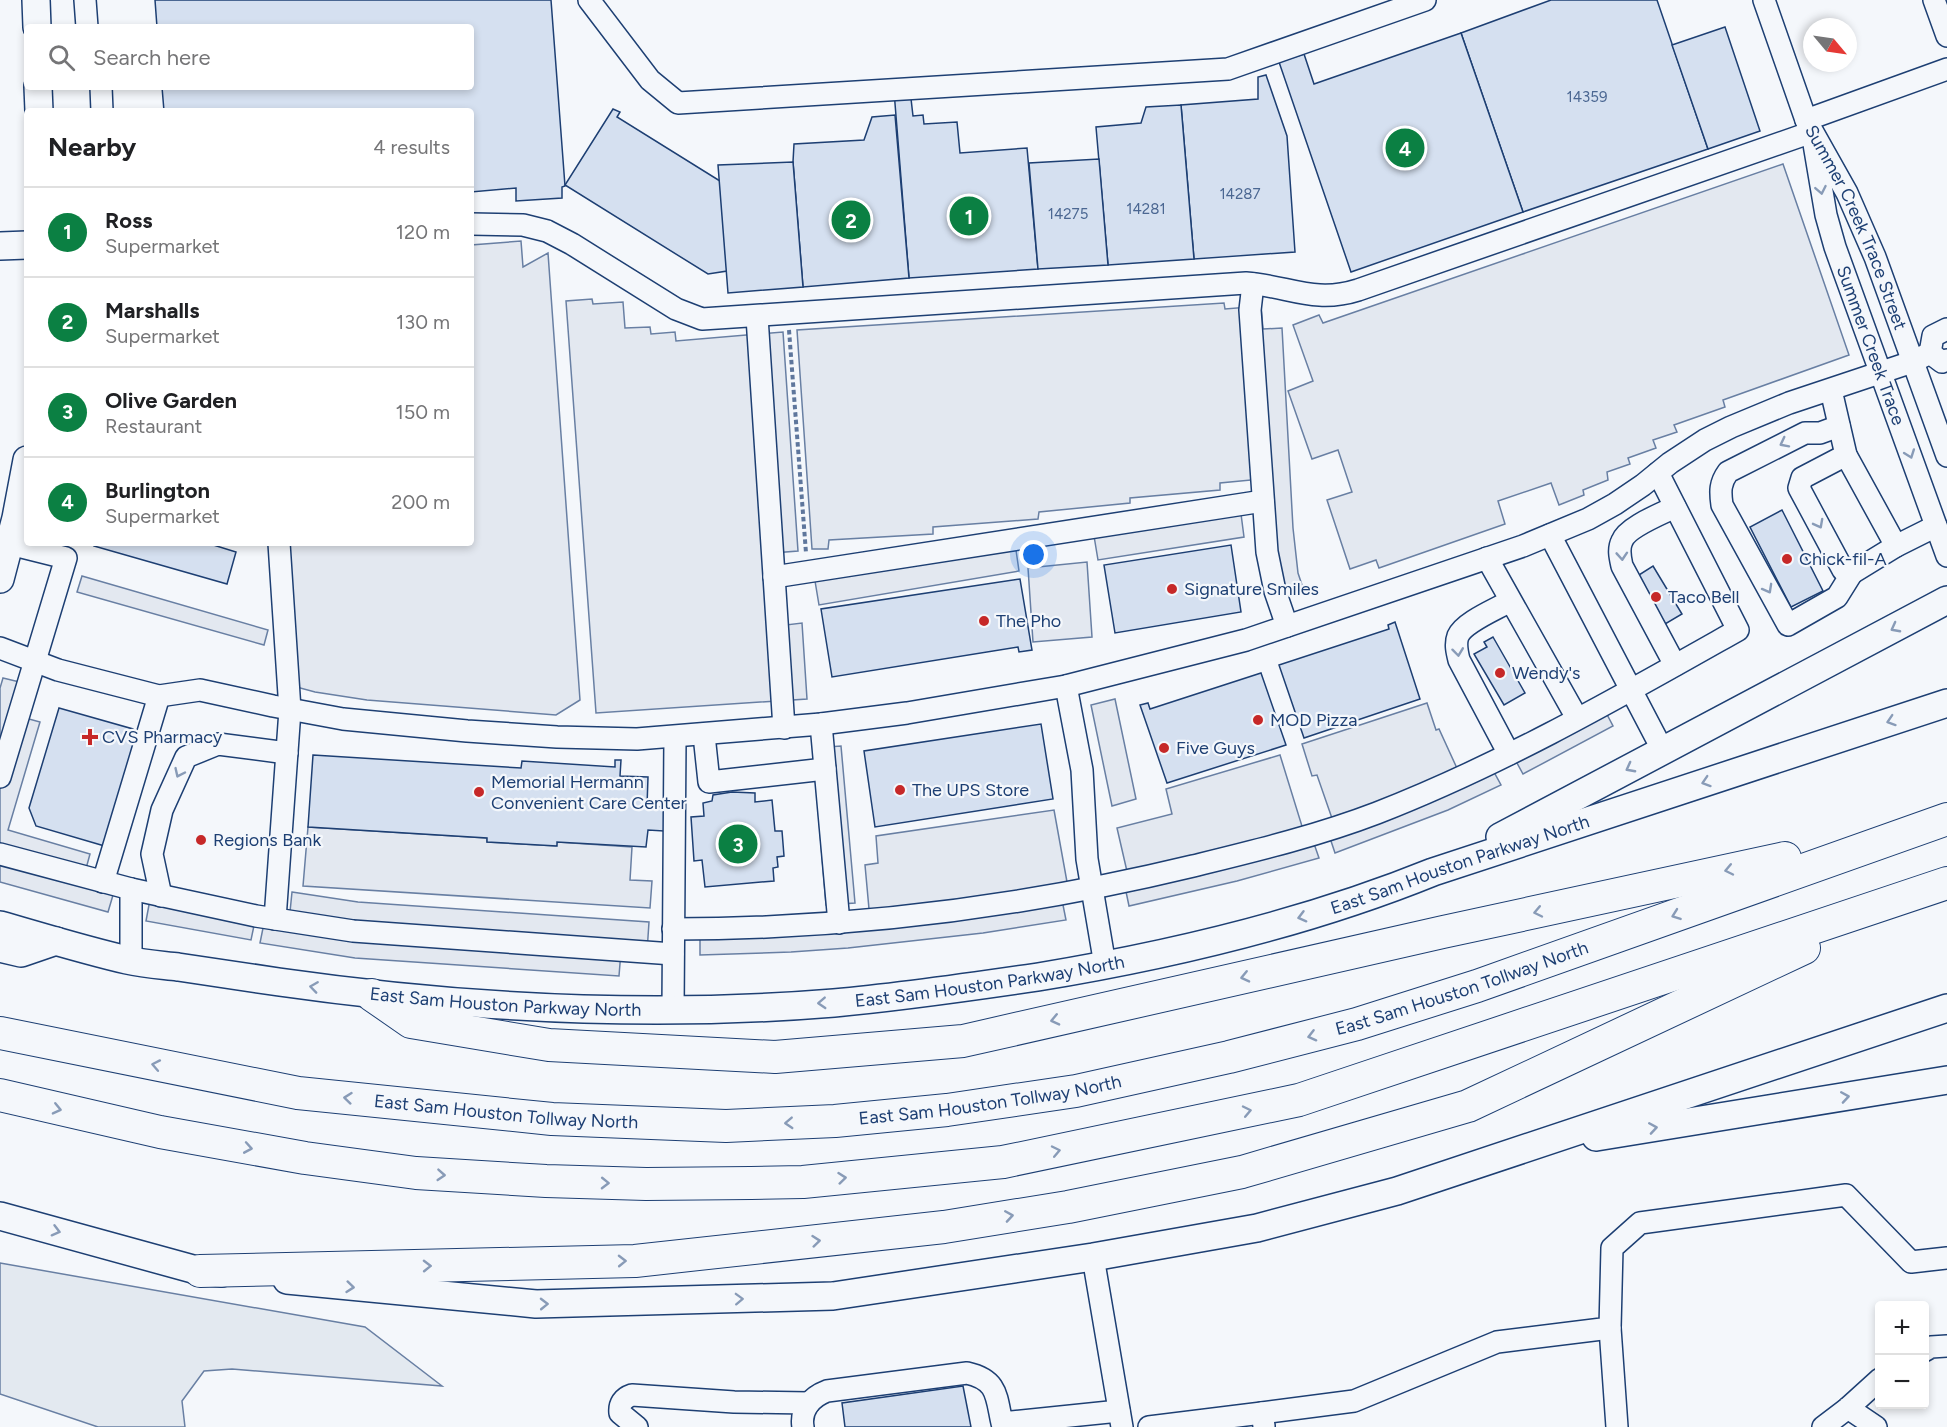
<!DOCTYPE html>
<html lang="en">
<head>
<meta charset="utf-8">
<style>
	:root { --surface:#fff; --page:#f6f6f6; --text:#202124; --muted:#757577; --line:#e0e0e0; --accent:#0b8043 }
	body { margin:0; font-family:Figtree,sans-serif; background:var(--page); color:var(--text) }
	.controls { position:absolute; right:18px; bottom:18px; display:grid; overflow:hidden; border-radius:6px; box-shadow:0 3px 9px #0003 }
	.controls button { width:54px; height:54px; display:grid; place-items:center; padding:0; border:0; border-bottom:2px solid var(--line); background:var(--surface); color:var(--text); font:30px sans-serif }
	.compass { position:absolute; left:1803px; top:18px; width:54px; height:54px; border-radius:50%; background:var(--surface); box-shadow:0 3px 9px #0003; rotate:119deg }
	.you { position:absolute; left:1034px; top:555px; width:21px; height:21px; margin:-15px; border:4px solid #fff; border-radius:50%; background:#1a73e8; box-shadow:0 0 0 9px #1a73e833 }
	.badge { display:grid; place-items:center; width:39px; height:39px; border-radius:50%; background:var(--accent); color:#fff; font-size:20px; font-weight:700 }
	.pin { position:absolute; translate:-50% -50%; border:3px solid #fff; box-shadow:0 2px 6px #0006 }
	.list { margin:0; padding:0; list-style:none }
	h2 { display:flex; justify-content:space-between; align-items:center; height:78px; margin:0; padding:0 24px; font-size:26px }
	h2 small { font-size:20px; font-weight:400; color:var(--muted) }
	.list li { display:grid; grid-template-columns:39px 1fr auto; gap:18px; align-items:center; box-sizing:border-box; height:90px; padding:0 24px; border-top:2px solid var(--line) }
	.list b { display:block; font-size:22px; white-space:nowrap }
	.list p { margin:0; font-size:20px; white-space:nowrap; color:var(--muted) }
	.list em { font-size:20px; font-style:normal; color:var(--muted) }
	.icon { flex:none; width:33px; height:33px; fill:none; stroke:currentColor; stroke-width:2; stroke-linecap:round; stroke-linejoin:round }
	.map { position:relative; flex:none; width:1947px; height:1427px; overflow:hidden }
	.search { position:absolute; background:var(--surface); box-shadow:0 3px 9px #0003; left:24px; top:24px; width:450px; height:66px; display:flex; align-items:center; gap:15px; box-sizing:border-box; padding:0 21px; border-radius:6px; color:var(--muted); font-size:22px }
	.panel { position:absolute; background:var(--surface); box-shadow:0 3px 9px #0003; left:24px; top:108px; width:450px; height:438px; border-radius:6px }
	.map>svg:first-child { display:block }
	.green { fill:#e3e9f0; stroke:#687fa3; stroke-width:1.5 }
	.parking { fill:#e3e8f0; stroke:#687fa3; stroke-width:1.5 }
	.building { fill:#d5e0f0; stroke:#1d3f73; stroke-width:1.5 }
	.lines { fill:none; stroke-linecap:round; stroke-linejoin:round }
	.minor-casing { stroke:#1d3f73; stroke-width:24 }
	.major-casing { stroke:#1d3f73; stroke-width:30 }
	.highway-casing { stroke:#1d3f73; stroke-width:34 }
	.path { stroke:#5e769c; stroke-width:4; stroke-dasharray:4.5 3; stroke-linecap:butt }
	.minor { stroke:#f4f7fb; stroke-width:21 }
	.major { stroke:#f4f7fb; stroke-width:27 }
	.highway { stroke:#f4f7fb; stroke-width:32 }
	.oneway { stroke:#889bb7 }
	.poi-dot { fill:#c62828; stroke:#f4f7fb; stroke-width:2 }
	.labels { text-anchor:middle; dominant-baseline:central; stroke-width:4.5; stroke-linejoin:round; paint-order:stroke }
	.number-label { font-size:15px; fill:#4b6792 }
	.street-label { font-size:18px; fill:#1d3f73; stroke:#f4f7fb }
	.poi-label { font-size:18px; fill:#1d3f73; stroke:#f4f7fb; text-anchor:start }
</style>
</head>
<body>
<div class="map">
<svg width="1947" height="1427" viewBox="0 0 1947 1427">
	<rect width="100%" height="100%" fill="#f4f7fb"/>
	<path class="green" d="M0,1263L365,1327L442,1386L232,1369L204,1371L182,1401L185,1427H98L0,1394Z"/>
	<g class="parking">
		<path d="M1783,164L1849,355L1723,400L1725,407L1674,425L1677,432L1653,440L1656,448L1628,458L1630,464L1607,472L1608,480L1583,490L1584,495L1559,505L1551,483L1498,501L1505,524L1379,568L1376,560L1350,569L1327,500L1352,492L1338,450L1312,459L1288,391L1313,381L1293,325L1319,315L1323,323Z"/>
		<path d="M521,241L523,267L548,253L580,700L556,715L367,700L315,692L289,685L279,543H471V245Z"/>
		<path d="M592,299L593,304L623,302L625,328L650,327L651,334L675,332L676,341L783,332L798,551L773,553L778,626L802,623L807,699L596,713L566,301Z"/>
		<path d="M1224,303L1225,309L1261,306L1263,329L1282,328L1293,528L1298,573L1304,591L1278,599L1261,479L1220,483V490L1130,498V503L1039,512L1038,519L933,527V534L829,540L828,549H812L797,330Z"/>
		<path d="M1241,514L1244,537L1098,560L1094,536Z"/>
		<path d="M1016,550L1019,571L819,605L815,581Z"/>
		<path d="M1087,562L1092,637L1033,642L1028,568Z"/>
		<path d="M82,576L268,630L264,645L77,592Z"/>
		<path d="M3,678L28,684L18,716L40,722L8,830L90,854L84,876L116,885L108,912L0,882V688Z"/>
		<path d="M1115,699L1136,799L1112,806L1091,705Z"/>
		<path d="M1427,703L1436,730L1439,729L1461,777L1489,763L1501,785L1448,810L1335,853L1327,829L1335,827L1317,775L1312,776L1302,744Z"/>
		<path d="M1602,705L1613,726L1523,774L1511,752Z"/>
		<path d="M841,746L855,903L826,905L813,748Z"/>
		<path d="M1280,755L1305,836L1311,835L1319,858L1237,881L1129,906L1124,882L1129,880L1117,828L1172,814L1166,789Z"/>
		<path d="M1054,810L1069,893L1061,895L1066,920L983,933L848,948L791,952L700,955V929L870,920L865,865L878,863L876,836Z"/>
		<path d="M308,827L487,838V842L556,846L557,842L632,847L630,880L652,881L650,908L303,886Z"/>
		<path d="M292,892L358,902L649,922L647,952L621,951L619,976L355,958L260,943L265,918L289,922Z"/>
		<path d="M151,894L256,916L251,940L146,921Z"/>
	</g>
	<g class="building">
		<path d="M155,0H551L565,186L562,187V198L516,201V188L471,192V111H164L162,87H471V27H157Z"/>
		<path d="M1551,0H1657L1708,149L1523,212L1461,33Z"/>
		<path d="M1725,27L1760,131L1708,149L1672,45Z"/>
		<path d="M1461,33L1523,212L1351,272L1279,62L1304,54L1314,84Z"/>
		<path d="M1266,75L1287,136L1295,252L1194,259L1181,105L1258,99V77Z"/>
		<path d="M910,90L913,116L923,115L924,124L957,122L960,153L1027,148L1038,269L909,278L894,91Z"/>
		<path d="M1181,105L1194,259L1108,265L1096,127L1141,123L1146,107Z"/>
		<path d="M613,109L620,112L617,117L720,181L727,271L708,274L565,185Z"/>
		<path d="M895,115L909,278L803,287L793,162L794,144L864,140L872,117Z"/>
		<path d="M1099,159L1108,265L1038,269L1029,163Z"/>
		<path d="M793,162L803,287L728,293L718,165Z"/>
		<path d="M1782,510L1823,591L1791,607L1750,527Z"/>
		<path d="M95,543H207L236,552L227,584L94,546Z"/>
		<path d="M1231,545L1241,612L1115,633L1104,565Z"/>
		<path d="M1653,566L1682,614L1660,627L1631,580Z"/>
		<path d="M1020,579L1032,650L1019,652L1018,647L832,677L821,609Z"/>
		<path d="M1395,622L1420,699L1304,738L1279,665L1389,629L1388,625Z"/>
		<path d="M1493,637L1525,693L1504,705L1474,654L1487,647L1484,642Z"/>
		<path d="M1261,673L1286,745L1167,783L1140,705L1148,703L1150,709Z"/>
		<path d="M59,708L133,729L140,743L108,847L36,826L29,808Z"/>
		<path d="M1041,724L1053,799L875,827L864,751Z"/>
		<path d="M313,755L521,768L522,761L615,767V760H621L620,776L648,777L647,806L665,807L664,831L648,830L646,847L557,842V846L487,842V838L308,827Z"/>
		<path d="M732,792L755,793V802L772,800L775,831H782L784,856L777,857L778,867L773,868L774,881L705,887L702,860L694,861L691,817L704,816L703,803L712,801L713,795Z"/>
		<path d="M963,1386L971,1427H845L842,1403Z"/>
	</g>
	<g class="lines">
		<defs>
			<g id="minor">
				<path d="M85,0L87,27"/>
				<path d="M589,0L650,80L678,103L1228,69L1425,0"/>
				<path id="s1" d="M1764,0L1806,120L1847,193L1875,257L1947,456"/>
				<path d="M1934,0L1947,36"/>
				<path d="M101,87L102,111"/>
				<path d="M1806,120L1947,69"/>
				<path id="s2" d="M1814,144L1826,215L1835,247L1947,556"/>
				<path d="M471,224L523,225L547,231L572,244L676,309L702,319L1246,283C1289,286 1314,304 1358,290L1812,132"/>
				<path d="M1253,284L1250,310L1267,552L1275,591L1287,626"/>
				<path d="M757,317L784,728"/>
				<path d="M1930,353L1933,336L1947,329"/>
				<path d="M1930,353L1942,362L1947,360"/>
				<path d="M1831,390L1846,455L1896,546"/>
				<path d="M1839,426L1820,433H1805L1728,472C1720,483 1720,491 1722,505L1788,625L1837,597L1852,573"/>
				<path d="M1846,455L1802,478L1799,488L1843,570L1852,573L1896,546L1936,526"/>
				<path d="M1675,507C1661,514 1627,527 1622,541C1618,549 1620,557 1622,566L1675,665"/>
				<path d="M1550,535L1663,751"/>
				<path d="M1487,558L1577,718"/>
				<path d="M774,577L1263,501"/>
				<path d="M0,648L58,670L159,696L200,690L273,706L343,719L467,731L557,737L637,739L821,724L907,713L1066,686L1246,640L1523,546L1588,519L1615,504L1643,485L1670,463L1705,440L1731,427L1789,403L1912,362L1930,353"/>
				<path d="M1066,686L1082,770L1087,859L1105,965"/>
				<path d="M821,724L839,923"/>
				<path d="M704,735L709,782L825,769"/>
				<path d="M1509,754L1459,660C1457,652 1455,644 1458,636C1464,622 1497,609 1510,601"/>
				<path d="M0,777L66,558L10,544"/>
				<path d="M0,854L131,889V961"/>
				<path d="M103,882L159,696"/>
				<path d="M131,889L256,916L353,931L673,954"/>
				<path d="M161,896L152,854L162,810L186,757L218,744L287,753"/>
				<path d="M275,919L290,710L279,543"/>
				<path d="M673,929C848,929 1023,907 1193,866C1254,851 1317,836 1377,813C1503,764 1621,696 1738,630L1658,473"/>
				<path d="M673,1010L675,738"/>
				<path d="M1093,1257L1122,1427"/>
				<path d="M1610,1328L1617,1427"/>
				<path d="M1924,1351L1931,1347L1947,1346"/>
				<path d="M1848,1408L1876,1427"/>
				<path d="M1262,1413L1354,1401L1497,1342L1610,1328L1612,1248L1640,1223L1846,1195L1911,1262L1947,1258"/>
				<path d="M637,1427L620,1413C619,1404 623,1398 632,1395L734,1402L809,1403"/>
				<path d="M803,1427C800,1410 811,1397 827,1391L967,1373C998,1380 996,1396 1002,1423L1119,1411"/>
				<path d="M1149,1427L1262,1413L1264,1426"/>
				<path d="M1823,1427L1848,1408L1880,1379"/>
			</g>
			<g id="major">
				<path d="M36,0L37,27"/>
				<path d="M38,87L39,111"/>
				<path d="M0,246L27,245"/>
				<path d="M0,579L16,518L27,460"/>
				<path d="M1500,837L1947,600"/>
				<path id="s3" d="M0,925C42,937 84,950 127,960C144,964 161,965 178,967C212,972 246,977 279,982C462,1008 650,1018 834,1003C902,997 970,987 1038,977C1172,955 1307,923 1433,872L1947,703"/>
				<path d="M0,948L21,953L56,941"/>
				<path d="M1596,1137L1947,1080"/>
				<path d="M0,1216L200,1271L222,1273"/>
				<path d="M287,1280L536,1304L833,1296L1093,1257L1257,1228L1397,1191L1947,1008"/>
			</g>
			<g id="highway">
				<path d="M372,995L411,1022L549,1045L775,1057L963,1041L1443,932L1785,858"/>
				<path id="s4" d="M0,1033L298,1093L552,1119L726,1126L835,1121L947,1110L1076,1091L1229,1057L1357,1024L1477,986L1947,819"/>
				<path d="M0,1095L160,1132L305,1158L416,1173L546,1181L646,1184L751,1183L803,1182L1003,1162L1299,1100L1947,883"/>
				<path d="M200,1271L635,1261L944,1227L1068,1207L1242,1172L1468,1106L1804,948"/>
			</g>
		</defs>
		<use href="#minor" class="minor-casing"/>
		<use href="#major" class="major-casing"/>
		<use href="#highway" class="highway-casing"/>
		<path class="path" d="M789,330L806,553"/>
		<use href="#minor" class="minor"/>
		<use href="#major" class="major"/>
		<use href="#highway" class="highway"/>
	</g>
	<defs><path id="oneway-chevron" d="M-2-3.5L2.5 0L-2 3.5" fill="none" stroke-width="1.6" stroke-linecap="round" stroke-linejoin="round" transform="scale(1.5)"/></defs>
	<g class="oneway">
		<use href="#oneway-chevron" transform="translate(1821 190) rotate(79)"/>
		<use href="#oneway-chevron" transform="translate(1784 443) rotate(153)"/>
		<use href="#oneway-chevron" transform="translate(1910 454) rotate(70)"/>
		<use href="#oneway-chevron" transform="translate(1819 524) rotate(62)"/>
		<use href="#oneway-chevron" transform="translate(1622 556) rotate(86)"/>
		<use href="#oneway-chevron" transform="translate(1768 589) rotate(61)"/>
		<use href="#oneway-chevron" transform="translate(1895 628) rotate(152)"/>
		<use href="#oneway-chevron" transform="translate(1458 652) rotate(83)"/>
		<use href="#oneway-chevron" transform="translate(1891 721) rotate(162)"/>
		<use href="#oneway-chevron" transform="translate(1630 768) rotate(152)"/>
		<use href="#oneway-chevron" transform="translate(179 773) rotate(115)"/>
		<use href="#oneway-chevron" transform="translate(1706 782) rotate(162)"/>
		<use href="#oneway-chevron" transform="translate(1729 870) rotate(168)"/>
		<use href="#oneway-chevron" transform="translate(1538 912) rotate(168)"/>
		<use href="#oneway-chevron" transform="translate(1676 915) rotate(160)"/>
		<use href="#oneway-chevron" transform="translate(1302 917) rotate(165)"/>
		<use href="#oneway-chevron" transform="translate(1245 977) rotate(167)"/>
		<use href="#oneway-chevron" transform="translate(314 987) rotate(-172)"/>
		<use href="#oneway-chevron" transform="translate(822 1003) rotate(177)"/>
		<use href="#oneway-chevron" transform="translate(1055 1020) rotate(167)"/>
		<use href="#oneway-chevron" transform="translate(1312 1036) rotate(166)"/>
		<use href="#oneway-chevron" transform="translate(156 1065) rotate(-169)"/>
		<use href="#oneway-chevron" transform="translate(1845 1097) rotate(-9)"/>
		<use href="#oneway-chevron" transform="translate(348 1098) rotate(-174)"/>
		<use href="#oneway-chevron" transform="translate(57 1109) rotate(13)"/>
		<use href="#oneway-chevron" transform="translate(1247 1111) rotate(-12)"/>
		<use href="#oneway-chevron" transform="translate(789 1123) rotate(177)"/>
		<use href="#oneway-chevron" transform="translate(1653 1128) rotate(-9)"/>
		<use href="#oneway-chevron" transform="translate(248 1148) rotate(10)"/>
		<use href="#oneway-chevron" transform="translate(1056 1151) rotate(-12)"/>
		<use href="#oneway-chevron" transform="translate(441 1175) rotate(4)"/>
		<use href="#oneway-chevron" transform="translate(842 1178) rotate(-6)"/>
		<use href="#oneway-chevron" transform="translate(605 1183) rotate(1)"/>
		<use href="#oneway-chevron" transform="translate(1009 1216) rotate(-9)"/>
		<use href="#oneway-chevron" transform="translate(56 1231) rotate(15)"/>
		<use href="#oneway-chevron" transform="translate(816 1241) rotate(-6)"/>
		<use href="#oneway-chevron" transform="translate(622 1261) rotate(-1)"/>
		<use href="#oneway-chevron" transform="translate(427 1266) rotate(-1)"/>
		<use href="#oneway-chevron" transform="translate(350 1287) rotate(6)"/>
		<use href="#oneway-chevron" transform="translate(739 1299) rotate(-2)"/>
		<use href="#oneway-chevron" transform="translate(544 1304) rotate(-1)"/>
	</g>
	<g class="poi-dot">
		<circle cx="1787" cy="559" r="6"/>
		<circle cx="1172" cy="589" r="6"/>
		<circle cx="1656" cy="597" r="6"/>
		<circle cx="984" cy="621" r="6"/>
		<circle cx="1500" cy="673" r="6"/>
		<circle cx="1258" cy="720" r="6"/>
		<path d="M87 728h6v6h6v6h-6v6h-6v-6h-6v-6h6z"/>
		<circle cx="1164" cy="748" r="6"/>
		<circle cx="900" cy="790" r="6"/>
		<circle cx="479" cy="792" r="6"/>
		<circle cx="201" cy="840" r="6"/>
	</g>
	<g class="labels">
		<g class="number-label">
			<text x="1587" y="97">14359</text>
			<text x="1240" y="194">14287</text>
			<text x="1146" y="209">14281</text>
			<text x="1068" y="214">14275</text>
		</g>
		<g class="street-label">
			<text stroke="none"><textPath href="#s1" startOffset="246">Summer Creek Trace Street</textPath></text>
			<text stroke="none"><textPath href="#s2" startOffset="210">Summer Creek Trace</textPath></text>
			<text stroke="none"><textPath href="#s3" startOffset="1485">East Sam Houston Parkway North</textPath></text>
			<text stroke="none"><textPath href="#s3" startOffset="999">East Sam Houston Parkway North</textPath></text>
			<text stroke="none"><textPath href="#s4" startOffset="1485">East Sam Houston Tollway North</textPath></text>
			<text stroke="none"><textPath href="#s3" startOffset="513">East Sam Houston Parkway North</textPath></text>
			<text stroke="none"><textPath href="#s4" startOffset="999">East Sam Houston Tollway North</textPath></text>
			<text stroke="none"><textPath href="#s4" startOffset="513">East Sam Houston Tollway North</textPath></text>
		</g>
		<g class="poi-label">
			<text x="1799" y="559">Chick-fil-A</text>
			<text x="1184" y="589">Signature Smiles</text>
			<text x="1668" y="597">Taco Bell</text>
			<text x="996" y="621">The Pho</text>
			<text x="1512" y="673">Wendy's</text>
			<text x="1270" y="720">MOD Pizza</text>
			<text x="102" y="737">CVS Pharmacy</text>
			<text x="1176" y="748">Five Guys</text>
			<text x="491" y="782">Memorial Hermann<tspan x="491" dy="21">Convenient Care Center</tspan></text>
			<text x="912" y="790">The UPS Store</text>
			<text x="213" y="840">Regions Bank</text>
		</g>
	</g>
</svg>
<div class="controls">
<button>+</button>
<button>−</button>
</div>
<svg class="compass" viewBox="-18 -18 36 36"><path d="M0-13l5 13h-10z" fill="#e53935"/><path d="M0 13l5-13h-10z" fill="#757577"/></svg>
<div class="you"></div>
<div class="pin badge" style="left:969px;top:216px">1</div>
<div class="pin badge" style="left:851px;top:220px">2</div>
<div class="pin badge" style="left:738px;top:844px">3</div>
<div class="pin badge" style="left:1405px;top:148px">4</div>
<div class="search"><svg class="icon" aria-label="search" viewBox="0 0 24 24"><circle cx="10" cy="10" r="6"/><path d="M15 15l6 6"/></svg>Search here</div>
<section class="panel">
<h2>Nearby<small>4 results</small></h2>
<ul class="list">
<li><span class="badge">1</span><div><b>Ross</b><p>Supermarket</p></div><em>120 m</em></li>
<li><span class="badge">2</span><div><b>Marshalls</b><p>Supermarket</p></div><em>130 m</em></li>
<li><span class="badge">3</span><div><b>Olive Garden</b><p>Restaurant</p></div><em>150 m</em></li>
<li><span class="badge">4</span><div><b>Burlington</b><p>Supermarket</p></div><em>200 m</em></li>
</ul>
</section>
</div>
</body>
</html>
